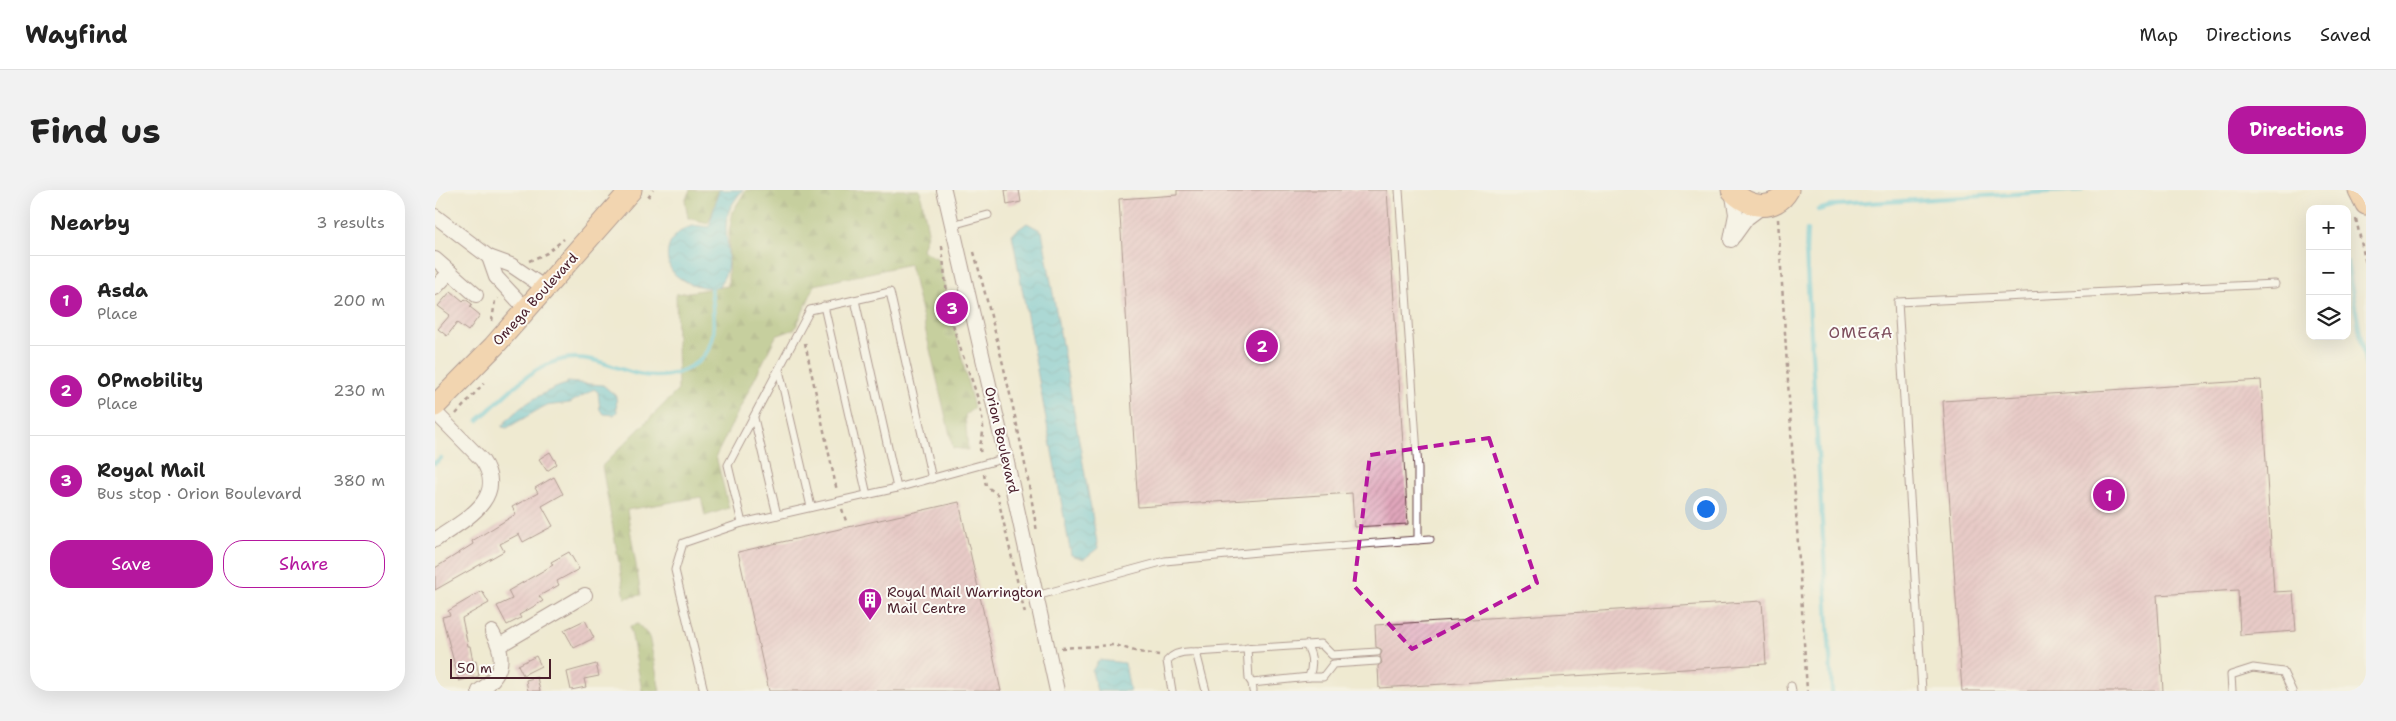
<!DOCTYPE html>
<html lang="en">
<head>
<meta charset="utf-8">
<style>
	:root { --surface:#fff; --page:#f2f2f2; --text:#222; --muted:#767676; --line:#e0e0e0; --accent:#b5179e }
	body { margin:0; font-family:"Shantell Sans",sans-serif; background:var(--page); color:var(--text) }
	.controls { position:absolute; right:15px; top:15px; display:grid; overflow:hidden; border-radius:10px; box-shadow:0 5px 20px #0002 }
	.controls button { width:45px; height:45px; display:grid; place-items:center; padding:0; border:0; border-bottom:1px solid var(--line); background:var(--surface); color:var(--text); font:25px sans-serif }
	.scale { position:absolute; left:15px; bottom:12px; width:101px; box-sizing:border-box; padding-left:5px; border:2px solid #4a1f2b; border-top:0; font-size:14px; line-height:18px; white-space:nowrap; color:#4a1f2b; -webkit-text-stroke:4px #fdfcf7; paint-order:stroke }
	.you { position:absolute; left:1270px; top:318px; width:18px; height:18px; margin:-12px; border:4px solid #fff; border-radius:50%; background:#1a73e8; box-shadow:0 0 0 8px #1a73e833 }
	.badge { display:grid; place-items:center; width:32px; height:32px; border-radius:50%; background:var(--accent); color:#fff; font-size:16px; font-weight:700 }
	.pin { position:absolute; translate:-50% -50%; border:2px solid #fff; box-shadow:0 1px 5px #0006 }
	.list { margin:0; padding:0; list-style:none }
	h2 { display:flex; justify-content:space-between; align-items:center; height:65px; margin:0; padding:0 20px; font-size:21px }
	h2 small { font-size:16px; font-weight:400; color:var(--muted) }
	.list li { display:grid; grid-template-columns:32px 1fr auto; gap:15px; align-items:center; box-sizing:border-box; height:90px; padding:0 20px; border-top:1px solid var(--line) }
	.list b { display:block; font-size:19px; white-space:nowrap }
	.list p { margin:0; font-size:16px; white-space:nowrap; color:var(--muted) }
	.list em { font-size:16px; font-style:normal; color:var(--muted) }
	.actions { display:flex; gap:10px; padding:15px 20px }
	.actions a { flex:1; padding:11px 0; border:1px solid var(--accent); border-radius:20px; text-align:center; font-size:18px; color:var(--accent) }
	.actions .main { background:var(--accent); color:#fff }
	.icon { flex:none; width:28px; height:28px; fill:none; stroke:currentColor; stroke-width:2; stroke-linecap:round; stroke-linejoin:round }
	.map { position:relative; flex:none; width:1931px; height:501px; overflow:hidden; border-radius:20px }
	header { display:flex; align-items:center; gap:30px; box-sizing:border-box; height:70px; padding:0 25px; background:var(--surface); border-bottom:1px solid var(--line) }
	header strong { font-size:24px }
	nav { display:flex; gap:28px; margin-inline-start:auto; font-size:18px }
	.intro { display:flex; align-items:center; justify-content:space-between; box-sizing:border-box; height:120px; padding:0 30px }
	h1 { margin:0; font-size:35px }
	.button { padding:12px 22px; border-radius:20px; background:var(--accent); color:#fff; font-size:18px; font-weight:700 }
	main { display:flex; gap:30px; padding:0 30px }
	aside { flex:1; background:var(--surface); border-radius:20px; box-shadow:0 5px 20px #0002 }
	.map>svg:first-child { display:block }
	.forest { fill:url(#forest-firs); stroke:#706846 }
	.water { fill:url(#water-waves); stroke:#537282 }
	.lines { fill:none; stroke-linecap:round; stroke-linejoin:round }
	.stream { stroke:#5cc4d8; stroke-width:4.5 }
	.building { fill:url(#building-hatch) }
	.service-casing { stroke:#633d44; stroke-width:9 }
	.minor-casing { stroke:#633d44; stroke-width:16 }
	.primary-casing { stroke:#633d44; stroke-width:23 }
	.path { stroke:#633d44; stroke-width:2.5; stroke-dasharray:4 4; stroke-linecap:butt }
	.service { stroke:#fff; stroke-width:7 }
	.minor { stroke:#fff; stroke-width:14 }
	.primary { stroke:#f7bd88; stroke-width:21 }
	.marked { fill:none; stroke:#b5179e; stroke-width:4; stroke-dasharray:10 6; stroke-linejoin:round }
	.labels { text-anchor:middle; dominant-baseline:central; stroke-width:4; stroke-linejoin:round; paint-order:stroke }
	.street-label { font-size:14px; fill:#4a1f2b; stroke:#fdfcf7 }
	.poi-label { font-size:14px; fill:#4a1f2b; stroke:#fdfcf7; text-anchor:start }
	.quarter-label { font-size:16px; letter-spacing:1px; fill:#7e4e5d; stroke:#fdfcf7 }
</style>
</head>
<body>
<header>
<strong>Wayfind</strong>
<nav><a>Map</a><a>Directions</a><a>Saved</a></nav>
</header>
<div class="intro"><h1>Find us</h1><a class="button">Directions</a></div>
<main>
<aside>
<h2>Nearby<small>3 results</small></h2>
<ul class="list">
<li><span class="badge">1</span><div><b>Asda</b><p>Place</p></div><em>200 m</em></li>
<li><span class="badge">2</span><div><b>OPmobility</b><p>Place</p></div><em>230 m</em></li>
<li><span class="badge">3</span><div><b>Royal Mail</b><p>Bus stop · Orion Boulevard</p></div><em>380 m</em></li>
</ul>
<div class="actions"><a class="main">Save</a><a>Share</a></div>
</aside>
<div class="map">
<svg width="1931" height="501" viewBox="0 0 1931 501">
	<defs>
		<pattern id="forest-firs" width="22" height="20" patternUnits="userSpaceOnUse" patternTransform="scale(1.25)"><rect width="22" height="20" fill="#96b061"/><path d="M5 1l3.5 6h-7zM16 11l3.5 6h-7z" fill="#7c8f50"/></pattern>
		<pattern id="water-waves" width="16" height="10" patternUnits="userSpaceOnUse" patternTransform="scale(1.25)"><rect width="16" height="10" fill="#5cc4d8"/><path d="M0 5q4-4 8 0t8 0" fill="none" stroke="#4e9faf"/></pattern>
		<pattern id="building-hatch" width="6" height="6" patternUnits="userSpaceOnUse" patternTransform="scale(1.25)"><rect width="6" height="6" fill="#e0a6bb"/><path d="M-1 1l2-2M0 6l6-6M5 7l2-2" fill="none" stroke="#b88798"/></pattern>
	</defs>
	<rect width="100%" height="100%" fill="#fdfcf7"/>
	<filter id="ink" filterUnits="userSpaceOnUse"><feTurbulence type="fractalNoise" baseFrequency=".02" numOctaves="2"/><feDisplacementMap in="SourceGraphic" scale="10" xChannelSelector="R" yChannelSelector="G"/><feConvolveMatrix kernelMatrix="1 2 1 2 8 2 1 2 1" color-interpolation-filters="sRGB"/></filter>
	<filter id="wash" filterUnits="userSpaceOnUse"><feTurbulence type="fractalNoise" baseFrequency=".0096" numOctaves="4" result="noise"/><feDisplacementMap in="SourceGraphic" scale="20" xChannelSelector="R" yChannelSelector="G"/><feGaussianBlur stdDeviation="1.12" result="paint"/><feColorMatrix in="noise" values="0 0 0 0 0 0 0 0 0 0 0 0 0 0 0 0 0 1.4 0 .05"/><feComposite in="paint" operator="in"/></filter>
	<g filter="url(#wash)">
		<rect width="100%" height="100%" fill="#efead1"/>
		<g class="forest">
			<path d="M255,0H287L273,33L253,28L250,10Z"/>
			<path d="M311,0H485L493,41L487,60L503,69L539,218L530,225L533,260L518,258L475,74L380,95L360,139L341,146L281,266L294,318L270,326L266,307L192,320L206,405L190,408L167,276L243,200L241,104L293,96L294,43L298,21Z"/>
			<path d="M203,434L214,446L225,501H207L195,436Z"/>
		</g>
		<g class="water">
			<path d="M284,0H308C279,32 297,45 292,79C291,85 286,91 284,97C271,100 245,93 237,81C225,62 238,40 258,36C263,35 269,37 274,37Z"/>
			<path d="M592,33L607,41L663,358L649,369L636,365L577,44Z"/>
			<path d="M132,192L168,195L181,206L182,222L179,225L169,224L165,220L163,202L159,199L135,213L110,216L72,238L67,237C78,219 112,199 132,194Z"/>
			<path d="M664,470L690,473L695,501H662L657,481Z"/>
		</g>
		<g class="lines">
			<g class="stream">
				<path d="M1383,20L1401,15L1646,0"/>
				<path d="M1372,40L1371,62L1397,501"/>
				<path d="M1912,72L1931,176"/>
				<path d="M43,230C68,208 95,176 129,169C157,164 177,178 203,184C233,191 272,179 278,145C280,130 278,114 276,99"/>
				<path d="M0,273L6,268"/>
			</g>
		</g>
		<g id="blocks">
			<g class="building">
				<path d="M570,0H584L586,12L572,15Z"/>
				<path d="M742,0H952L973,334L919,337L917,303L703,317L684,9L742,5Z"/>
				<path d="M16,101L28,111L30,109L37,114L35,117L45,125L33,141L22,133L12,146L3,139L15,125L3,116Z"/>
				<path d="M1826,190L1839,402L1858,401L1861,441L1805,445L1803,400L1722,405L1728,501H1527L1508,211Z"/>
				<path d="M115,262L122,274L112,281L104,269Z"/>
				<path d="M119,287L128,304L107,316L118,336L88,352L84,344L65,354L69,361L0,400V378L38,354L37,351L81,324L77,317L103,303L100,298Z"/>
				<path d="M524,312L566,501H334L303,362Z"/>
				<path d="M134,362L144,379L122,391L124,395L104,406L108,411L84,425L86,428L72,435L62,416L77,409L73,401L118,375L116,372Z"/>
				<path d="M47,401L54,413L27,428L33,456H35L38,472L41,471L44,486L24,491L7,427L15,425L13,421Z"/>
				<path d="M1327,411L1331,474L944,498L943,476L947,473L945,466L947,462L946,459L941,457L940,435Z"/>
				<path d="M150,430L159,448L139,458L129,440Z"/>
				<path d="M101,466L106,476L88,485L83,475Z"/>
				<path d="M161,474L164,486L149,489L151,497L136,500L132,482Z"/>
				<path d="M102,487L105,501H93L91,490Z"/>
			</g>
		</g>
	</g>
	<g filter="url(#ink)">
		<use href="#blocks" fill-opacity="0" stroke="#633d44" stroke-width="1"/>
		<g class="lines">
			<defs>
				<g id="service">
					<path d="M964,0L983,279V350"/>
					<path d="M517,35L553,25"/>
					<path d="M420,110L462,298"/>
					<path d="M389,116L432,305"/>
					<path d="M344,180L376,317"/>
					<path d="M319,228L342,325"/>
					<path d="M307,333L293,275L375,120L455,102L497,289"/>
					<path d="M601,406L730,371L823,362L995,349"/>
					<path d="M871,455L886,454L897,465L942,462"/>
					<path d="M812,458L814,489L817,493"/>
					<path d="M761,462L871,455C878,465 878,476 874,487L817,493L818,501"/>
					<path d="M874,487H888L898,474L942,471"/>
					<path d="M1356,496L1357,501"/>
					<path d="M269,501L240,380L248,353L307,333L462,298L571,268"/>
					<path d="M737,501L732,471C739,462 751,461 761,462L771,501"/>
					<path d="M1487,501L1463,112L1840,94"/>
					<path d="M1797,501L1796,485L1818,478L1848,482L1857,501"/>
				</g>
				<g id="minor">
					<path d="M509,0L571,268L622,501"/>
					<path d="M0,26L54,67L76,75L110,98"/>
					<path d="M1299,46L1312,28L1328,16"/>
					<path d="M1296,50L1301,24L1297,0"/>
					<path d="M54,67L61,87L91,119"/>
					<path d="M0,69L15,82"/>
					<path d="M0,98L15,82L41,105"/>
					<path d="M0,222L47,270C74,309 27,331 0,350"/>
					<path d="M65,455L150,405"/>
					<path d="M44,501C69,485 71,466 57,442"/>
				</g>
				<g id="primary">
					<path d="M1297,0C1312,18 1340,23 1353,0"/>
					<path d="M1924,0L1931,14"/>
					<path d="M0,216L59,156L196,0"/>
				</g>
			</defs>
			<use href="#service" class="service-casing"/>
			<use href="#minor" class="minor-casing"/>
			<use href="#primary" class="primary-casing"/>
			<g class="path">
				<path d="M213,7L218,0"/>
				<path d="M1343,29L1372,501"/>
				<path d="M1921,29L1931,74"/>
				<path d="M507,56C510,90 513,122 524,155C533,181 546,209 548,237C549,249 543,251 546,266"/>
				<path d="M539,62C564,154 587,247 602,342"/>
				<path d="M94,71L112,63L129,49"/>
				<path d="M57,131L60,111L63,108"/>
				<path d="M370,153L402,301"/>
				<path d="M21,224L49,193"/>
				<path d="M549,284L551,296L562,304L590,424"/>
				<path d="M407,319L412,334"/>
				<path d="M626,458L680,455L703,462L724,465"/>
			</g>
			<use href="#service" class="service"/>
			<use href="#minor" class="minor"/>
			<use href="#primary" class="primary"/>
		</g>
	</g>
	<path d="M0 0H1931V501H0ZM1054,248L1102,393L977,459L919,396L935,265Z" fill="#efead1" fill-opacity=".55" fill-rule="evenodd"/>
	<path class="marked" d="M1054,248L1102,393L977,459L919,396L935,265Z"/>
	<defs>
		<symbol id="building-pin" viewBox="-11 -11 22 30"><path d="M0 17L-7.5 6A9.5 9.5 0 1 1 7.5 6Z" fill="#b5179e" stroke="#fdfcf7"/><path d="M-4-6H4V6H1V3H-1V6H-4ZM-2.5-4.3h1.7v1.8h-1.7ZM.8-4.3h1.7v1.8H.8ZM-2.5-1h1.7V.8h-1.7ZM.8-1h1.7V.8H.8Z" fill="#fff"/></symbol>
	</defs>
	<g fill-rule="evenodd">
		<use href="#building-pin" x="421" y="396" width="28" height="38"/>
	</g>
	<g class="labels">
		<g class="street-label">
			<text transform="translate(100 109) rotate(-48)">Omega Boulevard</text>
			<text transform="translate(567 250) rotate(77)">Orion Boulevard</text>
		</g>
		<g class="poi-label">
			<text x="452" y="402">Royal Mail Warrington<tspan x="452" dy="16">Mail Centre</tspan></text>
		</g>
		<g class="quarter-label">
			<text x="1426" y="142">OMEGA</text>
		</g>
	</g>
</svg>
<div class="controls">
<button>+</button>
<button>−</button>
<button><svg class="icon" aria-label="layers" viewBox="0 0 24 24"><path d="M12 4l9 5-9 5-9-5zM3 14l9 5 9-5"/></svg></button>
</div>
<div class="scale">50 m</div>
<div class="you"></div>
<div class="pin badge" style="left:1674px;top:305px">1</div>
<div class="pin badge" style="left:827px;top:156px">2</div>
<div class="pin badge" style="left:517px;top:118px">3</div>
</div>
</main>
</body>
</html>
